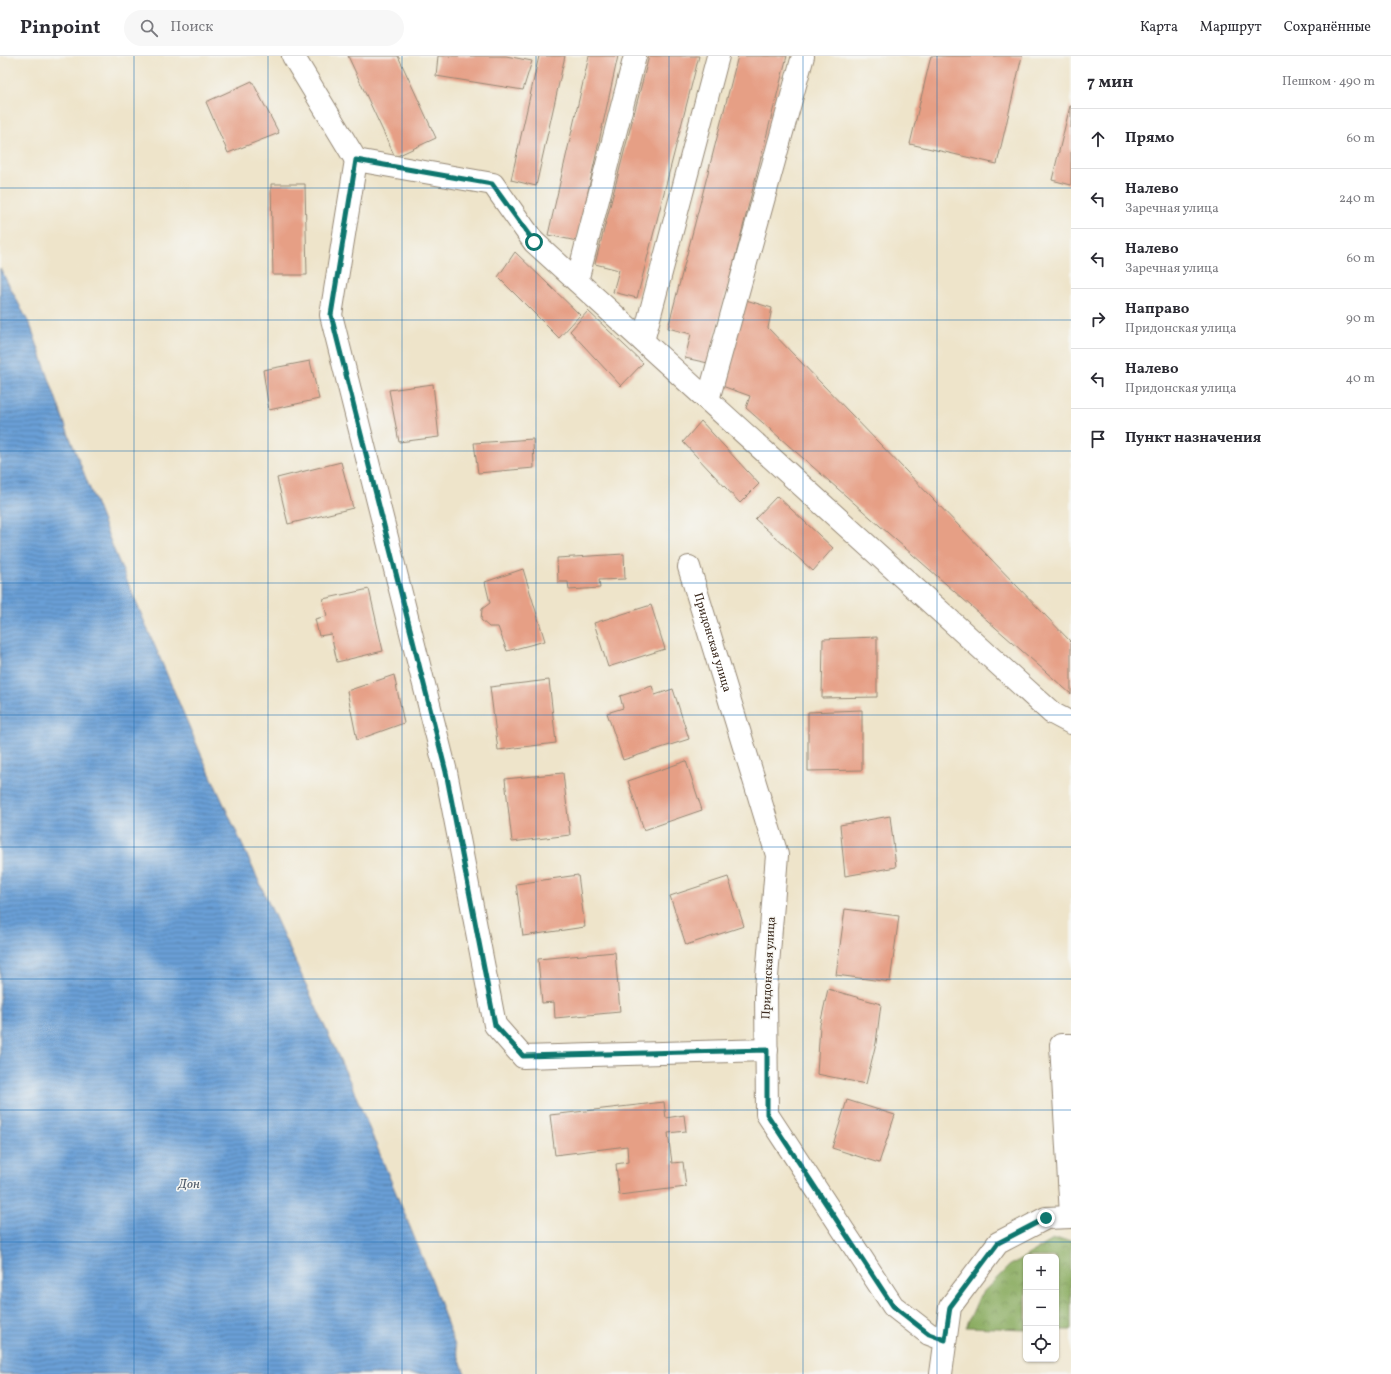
<!DOCTYPE html>
<html lang="ru">
<head>
<meta charset="utf-8">
<style>
	:root { --surface:#fff; --page:#f7f7f7; --text:#2b2b33; --muted:#7c7c81; --line:#e1e1e2 }
	body { margin:0; font-family:Vollkorn,serif; background:var(--page); color:var(--text) }
	.controls { position:absolute; right:12px; bottom:12px; display:grid; overflow:hidden; border-radius:6px; box-shadow:0 1px 3px #0004 }
	.controls button { width:36px; height:36px; display:grid; place-items:center; padding:0; border:0; border-bottom:1px solid var(--line); background:var(--surface); color:var(--text); font:20px sans-serif }
	.stop { position:absolute; width:12px; height:12px; margin:-9px; border:3px solid #0f766e; border-radius:50%; background:#fff }
	.stop.end { background:#0f766e; border-color:#fff; box-shadow:0 1px 4px #0008 }
	.list { margin:0; padding:0; list-style:none }
	h2 { display:flex; justify-content:space-between; align-items:center; height:52px; margin:0; padding:0 16px; font-size:17px }
	h2 small { font-size:13px; font-weight:400; color:var(--muted) }
	.list li { display:grid; grid-template-columns:26px 1fr auto; gap:12px; align-items:center; box-sizing:border-box; height:60px; padding:0 16px; border-top:1px solid var(--line) }
	.list b { display:block; font-size:15px; white-space:nowrap }
	.list p { margin:0; font-size:13px; white-space:nowrap; color:var(--muted) }
	.list em { font-size:13px; font-style:normal; color:var(--muted) }
	.icon { flex:none; width:22px; height:22px; fill:none; stroke:currentColor; stroke-width:2; stroke-linecap:round; stroke-linejoin:round }
	.map { position:relative; flex:none; width:1071px; height:1318px; overflow:hidden }
	header { display:flex; align-items:center; gap:24px; box-sizing:border-box; height:56px; padding:0 20px; background:var(--surface); border-bottom:1px solid var(--line) }
	header strong { font-size:19px }
	nav { display:flex; gap:22px; margin-inline-start:auto; font-size:14px }
	.search { width:280px; height:36px; background:var(--page); display:flex; align-items:center; gap:10px; box-sizing:border-box; padding:0 14px; border-radius:22px; color:var(--muted); font-size:15px }
	main { display:flex }
	aside { flex:1; background:var(--surface) }
	.map>svg:first-child { display:block }
	.forest { fill:url(#forest-crowns); stroke:#626b3f }
	.water { fill:url(#water-rules); stroke:#52647a }
	.building { fill:#e69f85 }
	.lines { fill:none; stroke-linecap:round; stroke-linejoin:round }
	.minor-casing { stroke:#948774; stroke-width:24 }
	.minor { stroke:#fff; stroke-width:22 }
	.route { stroke:#0f766e; stroke-width:5 }
	.grid { fill:none; stroke:#1f6fb2; stroke-width:1; stroke-opacity:0.55 }
	.labels { text-anchor:middle; dominant-baseline:central; stroke-width:3; stroke-linejoin:round; paint-order:stroke }
	.street-label { font-size:12px; fill:#3b2a1e; stroke:#f6f6f2 }
	.water-label { font-size:13px; font-style:italic; fill:#4d5968; stroke:#f6f6f2 }
</style>
</head>
<body>
<header>
<strong>Pinpoint</strong>
<div class="search"><svg class="icon" aria-label="search" viewBox="0 0 24 24"><circle cx="10" cy="10" r="6"/><path d="M15 15l6 6"/></svg>Поиск</div>
<nav><a>Карта</a><a>Маршрут</a><a>Сохранённые</a></nav>
</header>
<main>
<div class="map">
<svg width="1071" height="1318" viewBox="0 0 1071 1318">
	<defs>
		<pattern id="forest-crowns" width="20" height="18" patternUnits="userSpaceOnUse"><rect width="20" height="18" fill="#8aac60"/><path d="M2 6a3 3 0 1 1 6 0M12 15a3 3 0 1 1 6 0" fill="none" stroke="#728c4f"/></pattern>
		<pattern id="water-rules" width="6" height="5" patternUnits="userSpaceOnUse"><rect width="6" height="5" fill="#699fd6"/><path d="M0 2.5h6" fill="none" stroke="#5882ad"/></pattern>
	</defs>
	<rect width="100%" height="100%" fill="#f6f6f2"/>
	<filter id="ink" filterUnits="userSpaceOnUse"><feTurbulence type="fractalNoise" baseFrequency=".025" numOctaves="2"/><feDisplacementMap in="SourceGraphic" scale="8" xChannelSelector="R" yChannelSelector="G"/><feConvolveMatrix kernelMatrix="1 2 1 2 8 2 1 2 1" color-interpolation-filters="sRGB"/></filter>
	<filter id="wash" filterUnits="userSpaceOnUse"><feTurbulence type="fractalNoise" baseFrequency=".012" numOctaves="4" result="noise"/><feDisplacementMap in="SourceGraphic" scale="16" xChannelSelector="R" yChannelSelector="G"/><feGaussianBlur stdDeviation="0.9" result="paint"/><feColorMatrix in="noise" values="0 0 0 0 0 0 0 0 0 0 0 0 0 0 0 0 0 1.4 0 .05"/><feComposite in="paint" operator="in"/></filter>
	<g filter="url(#wash)">
		<rect width="100%" height="100%" fill="#eee4ca"/>
		<path class="forest" d="M1053,1184H1071V1274H1056V1201H1026V1273L966,1271L980,1239L1009,1210Z"/>
		<path class="water" d="M0,212L31,271L67,374L116,499L200,696L351,1028L431,1222L465,1318H0Z"/>
		<g id="blocks">
			<g class="building">
				<path d="M348,0H398L436,82L395,101Z"/>
				<path d="M438,0H506L532,5L523,34L436,20Z"/>
				<path d="M539,0H565L536,130L511,124Z"/>
				<path d="M589,0H618L577,185L548,179Z"/>
				<path d="M649,0H699L637,242L613,236L619,214L595,208Z"/>
				<path d="M738,0H787L708,307L685,302L691,278L668,272Z"/>
				<path d="M931,0H1022L997,108L910,88Z"/>
				<path d="M252,25L279,77L228,97L206,46Z"/>
				<path d="M1070,50H1071V129L1052,124Z"/>
				<path d="M271,128H305L307,219H273Z"/>
				<path d="M515,196L580,259L559,282L498,221Z"/>
				<path d="M746,244L772,252L768,272L1071,586V638L746,352L750,340L722,330Z"/>
				<path d="M588,255L643,307L621,330L570,275Z"/>
				<path d="M310,305L319,343L269,354L263,314Z"/>
				<path d="M433,328L439,381L399,386L389,334Z"/>
				<path d="M701,365L759,428L740,447L683,386Z"/>
				<path d="M533,383L534,412L478,417L474,387Z"/>
				<path d="M341,406L353,452L288,468L277,422Z"/>
				<path d="M777,440L833,492L813,515L755,463Z"/>
				<path d="M624,498L625,523L599,524L600,532L569,534L568,526H558L557,502Z"/>
				<path d="M523,513L545,585L507,595L498,571H489L481,564L482,553L490,547L485,526Z"/>
				<path d="M369,533L383,595L337,606L331,578L319,580L315,563L327,560L323,543Z"/>
				<path d="M651,549L665,593L608,611L594,567Z"/>
				<path d="M877,581V641L822,642L823,583Z"/>
				<path d="M394,619L404,667L357,684L347,635Z"/>
				<path d="M549,624L556,687L498,694L490,631Z"/>
				<path d="M652,630L655,639L673,633L689,683L623,704L607,657L623,652L620,640Z"/>
				<path d="M862,654V714L808,715V656Z"/>
				<path d="M686,705L702,754L644,774L628,725Z"/>
				<path d="M563,717L570,779L512,786L505,723Z"/>
				<path d="M890,760L896,811L845,820L840,769Z"/>
				<path d="M578,819L585,871L523,880L516,828Z"/>
				<path d="M728,821L744,870L686,889L670,840Z"/>
				<path d="M845,853L899,860L890,926L836,919Z"/>
				<path d="M615,896L620,956L555,962L554,946L542,947L538,903Z"/>
				<path d="M828,933L881,948L876,987L866,1028L817,1018L820,969Z"/>
				<path d="M847,1044L895,1059L879,1107L832,1092Z"/>
				<path d="M664,1046L666,1062L684,1059L686,1075L668,1077L672,1107L683,1106L686,1131L619,1139L616,1108L628,1106L627,1090L555,1099L550,1059Z"/>
			</g>
		</g>
	</g>
	<g filter="url(#ink)">
		<use href="#blocks" fill-opacity="0" stroke="#948774" stroke-width="1"/>
		<g class="lines">
			<defs>
				<g id="minor">
					<path d="M293,0L356,104L493,128L534,186L1052,657L1071,667"/>
					<path d="M356,104L331,259L446,716L495,969L523,1001L767,994"/>
					<path d="M577,225L635,0"/>
					<path d="M643,285L718,0"/>
					<path d="M708,344L803,0"/>
					<path id="s1" d="M689,511L777,799L766,933L767,1058L893,1250L929,1278L945,1284"/>
					<path d="M1071,989H1061L1071,1159"/>
					<path d="M941,1318L950,1251L998,1187L1046,1162L1071,1161"/>
				</g>
			</defs>
			<use href="#minor" class="minor-casing"/>
			<use href="#minor" class="minor"/>
		</g>
	</g>
	<g class="lines" filter="url(#ink)">
		<path class="route" d="M534,186L492,128L356,104L331,259L446,716L495,969L523,1000L767,994V1058L893,1250L929,1278L945,1284L950,1251L998,1187L1046,1162"/>
	</g>
	<path class="grid" d="M134,0V1318M268,0V1318M402,0V1318M536,0V1318M669,0V1318M803,0V1318M937,0V1318M0,132H1071M0,264H1071M0,395H1071M0,527H1071M0,659H1071M0,791H1071M0,923H1071M0,1054H1071M0,1186H1071"/>
	<g class="labels">
		<g class="street-label">
			<text stroke="none"><textPath href="#s1" startOffset="79">Придонская улица</textPath></text>
			<text transform="translate(769 912) rotate(-87)">Придонская улица</text>
		</g>
		<g class="water-label">
			<text x="189" y="1129">Дон</text>
		</g>
	</g>
</svg>
<div class="controls">
<button>+</button>
<button>−</button>
<button><svg class="icon" aria-label="locate" viewBox="0 0 24 24"><circle cx="12" cy="12" r="6"/><path d="M12 2v4M12 18v4M2 12h4M18 12h4"/></svg></button>
</div>
<div class="stop" style="left:534px;top:186px"></div>
<div class="stop end" style="left:1046px;top:1162px"></div>
</div>
<aside>
<h2>7 мин<small>Пешком · 490 m</small></h2>
<ul class="list">
<li><svg class="icon" aria-label="ahead" viewBox="0 0 24 24"><path d="M12 20V5M6 11l6-6 6 6"/></svg><div><b>Прямо</b></div><em>60 m</em></li>
<li><svg class="icon" aria-label="left" viewBox="0 0 24 24"><path d="M17 20v-9H6M10 6l-5 5 5 5"/></svg><div><b>Налево</b><p>Заречная улица</p></div><em>240 m</em></li>
<li><svg class="icon" aria-label="left" viewBox="0 0 24 24"><path d="M17 20v-9H6M10 6l-5 5 5 5"/></svg><div><b>Налево</b><p>Заречная улица</p></div><em>60 m</em></li>
<li><svg class="icon" aria-label="right" viewBox="0 0 24 24"><path d="M7 20v-9h11M14 6l5 5-5 5"/></svg><div><b>Направо</b><p>Придонская улица</p></div><em>90 m</em></li>
<li><svg class="icon" aria-label="left" viewBox="0 0 24 24"><path d="M17 20v-9H6M10 6l-5 5 5 5"/></svg><div><b>Налево</b><p>Придонская улица</p></div><em>40 m</em></li>
<li><svg class="icon" aria-label="arrive" viewBox="0 0 24 24"><path d="M6 21V4h12l-3 4 3 4H6"/></svg><div><b>Пункт назначения</b></div></li>
</ul>
</aside>
</main>
</body>
</html>
